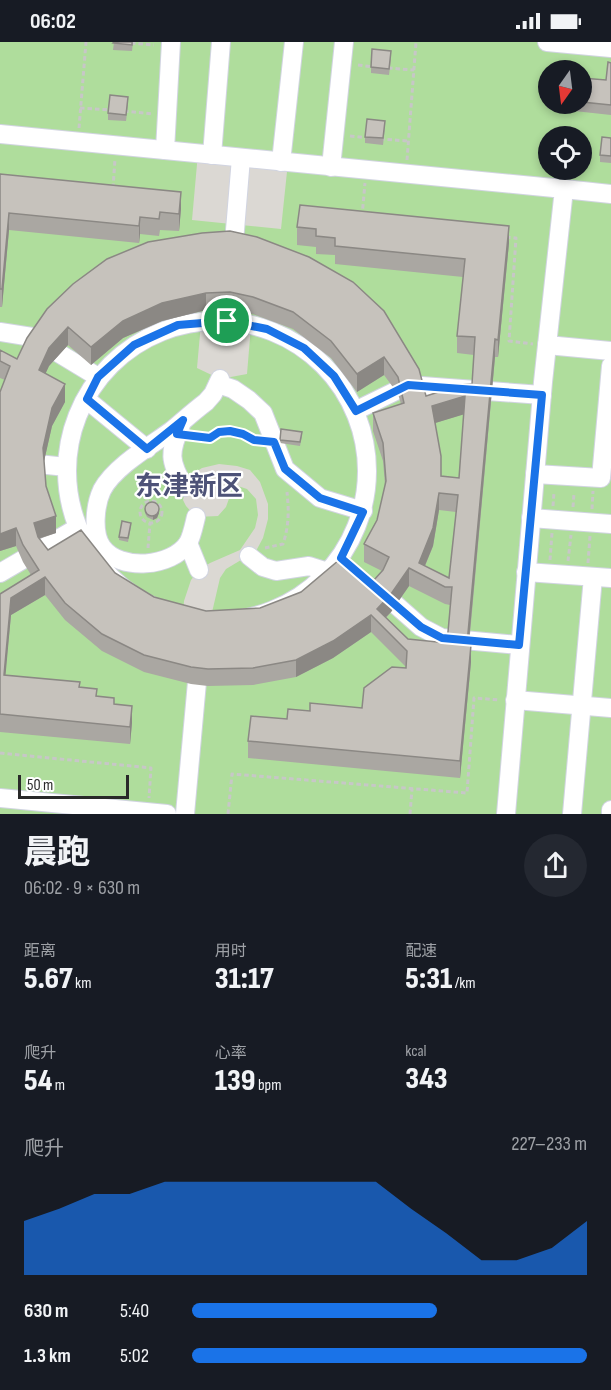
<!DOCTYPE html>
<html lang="zh">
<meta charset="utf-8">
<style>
body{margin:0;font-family:"Sofia Sans Condensed","Noto Sans SC",sans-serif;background:#242831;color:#f1f3f6;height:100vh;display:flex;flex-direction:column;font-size:22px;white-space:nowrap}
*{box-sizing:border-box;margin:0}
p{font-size:20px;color:#9ea1a6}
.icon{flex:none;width:33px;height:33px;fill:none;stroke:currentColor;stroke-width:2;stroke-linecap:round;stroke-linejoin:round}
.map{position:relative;height:772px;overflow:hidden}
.panel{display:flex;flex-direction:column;background:#171b24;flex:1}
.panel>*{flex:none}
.needle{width:39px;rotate:194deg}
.tools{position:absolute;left:538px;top:18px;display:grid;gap:12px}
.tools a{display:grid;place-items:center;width:54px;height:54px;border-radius:50%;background:#171b24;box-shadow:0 3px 9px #0003;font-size:30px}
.scale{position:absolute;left:18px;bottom:15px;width:111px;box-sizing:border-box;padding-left:6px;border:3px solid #292929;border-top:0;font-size:16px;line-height:21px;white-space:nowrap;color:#292929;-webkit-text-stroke:4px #fff;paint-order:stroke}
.pin{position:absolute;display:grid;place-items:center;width:51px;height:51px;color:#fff;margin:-26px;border:3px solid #fff;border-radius:50%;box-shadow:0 2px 6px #0007}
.round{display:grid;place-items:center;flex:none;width:63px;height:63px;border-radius:32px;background:#242831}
.summary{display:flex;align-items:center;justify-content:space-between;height:102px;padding:0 24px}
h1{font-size:33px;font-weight:800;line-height:45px}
.figures{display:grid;grid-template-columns:repeat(3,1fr);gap:9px;height:102px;padding:6px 24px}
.figures div{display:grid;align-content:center}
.figures b{font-size:30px;font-weight:800}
.figures small{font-size:16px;font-weight:400}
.figures p{font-size:16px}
.chart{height:168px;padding:12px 24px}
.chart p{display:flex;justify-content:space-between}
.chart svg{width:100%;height:108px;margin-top:6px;fill:#1a73e8;opacity:.7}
ul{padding:0 24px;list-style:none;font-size:20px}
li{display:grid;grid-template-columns:96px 72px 1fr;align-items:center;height:45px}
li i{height:15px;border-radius:8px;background:#1a73e8}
.status{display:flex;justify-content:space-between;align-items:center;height:42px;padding:0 30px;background:#171b24;direction:ltr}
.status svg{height:16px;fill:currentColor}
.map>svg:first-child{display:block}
</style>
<div class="status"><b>06:02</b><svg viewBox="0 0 49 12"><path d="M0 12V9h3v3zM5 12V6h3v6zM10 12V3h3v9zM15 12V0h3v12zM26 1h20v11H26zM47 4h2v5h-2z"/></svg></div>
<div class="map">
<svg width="611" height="772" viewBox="0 0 611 772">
<rect width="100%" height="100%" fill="#ebe5dc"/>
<!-- green -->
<path fill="#afdd9c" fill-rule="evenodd" d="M0,0h611v772h-611zM549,28h33v34h-33zM549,94h33v34h-33z"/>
<!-- plaza -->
<g fill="#dbd8d3">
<polygon points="198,111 288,120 281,187 192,178"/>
<polygon points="227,279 251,284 247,332 220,337 197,326 201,281"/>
<polygon points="219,422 237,424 250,428 260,440 268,462 268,477 263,496 256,509 226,527 220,536 210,579 183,574 184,559 191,538 199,528 210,521 240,508 255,486 258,473 256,457 247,447 238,444 231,444 231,451 226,465 218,474 196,475 186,464 183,458 188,435 202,426"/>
</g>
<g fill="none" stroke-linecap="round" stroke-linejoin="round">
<!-- minor casing -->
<g stroke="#d1d4e1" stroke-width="20">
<g id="minor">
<polyline points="547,0 611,6"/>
<polyline points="0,92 564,147 543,340 506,772"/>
<polyline points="165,108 171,0"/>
<polyline points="212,113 221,0"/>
<polyline points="281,120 294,0"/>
<polyline points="331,125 344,0"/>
<polyline points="564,147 611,152"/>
<polyline points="233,212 241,116"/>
<circle cx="217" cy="429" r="150"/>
<polyline points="0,290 32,295 98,335"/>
<polyline points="547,303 611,309"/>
<polyline points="218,342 233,347 249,358 263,371 285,427 320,456 363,469"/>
<polyline points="86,357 147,407"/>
<polyline points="355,369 408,343 542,353"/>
<path d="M181,383c-12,28 -12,35 3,62"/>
<polyline points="0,418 66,425"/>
<polyline points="535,432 601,436 611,324"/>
<path d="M196,475c-2,8 -4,19 -8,26 -16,24 -68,29 -86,4 -10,-14 -7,-42 0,-57 12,-23 48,-44 69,-59 12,-10 23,-20 35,-29l7,-8 7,-15"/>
<polyline points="531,476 611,482"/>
<polyline points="188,501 199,528"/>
<polyline points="249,514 263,525 276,529 309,524 328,530"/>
<polyline points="526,530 611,536"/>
<polyline points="0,531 77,486"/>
<polyline points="379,548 421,585 442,596 519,603"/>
<polyline points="515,658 611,666"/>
<polyline points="0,756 167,772"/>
<polyline points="185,772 199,618"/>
<polyline points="572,772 593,535"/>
<polyline points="611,772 611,768"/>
</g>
</g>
<!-- path -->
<g stroke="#c7c7c7" stroke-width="3" stroke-dasharray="4.5 3" stroke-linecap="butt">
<polyline points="131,1 154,3"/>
<polyline points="358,23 373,25"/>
<polyline points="388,26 414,28"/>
<polyline points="80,66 111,68"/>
<polyline points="124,69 153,72"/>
<polyline points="79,86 86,0"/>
<polyline points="350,94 368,96"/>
<polyline points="380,97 408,99"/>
<polyline points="407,118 416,0"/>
<polyline points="113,146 115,117"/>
<polyline points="362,174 365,141"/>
<polyline points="506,195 516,196 509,299 533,302"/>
<polyline points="193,394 210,396 219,390 230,389 243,392 258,399"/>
<circle cx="151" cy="470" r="11"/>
<polyline points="553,464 554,450"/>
<polyline points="573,465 574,451"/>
<polyline points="592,467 593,449"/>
<polyline points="148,506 150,481"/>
<path d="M265,506l18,-4c6,-18 6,-34 4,-52"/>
<polyline points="550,518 552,491"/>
<polyline points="568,519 571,493"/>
<polyline points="588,521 590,494"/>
<polyline points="0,711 151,726 149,756"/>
<polyline points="228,772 232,732 467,751 474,656 500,658"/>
<polyline points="410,772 412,747"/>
</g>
<!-- minor -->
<use href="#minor" stroke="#fff" stroke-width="18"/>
</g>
<!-- wall -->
<g fill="#aaa7a2" fill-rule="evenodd">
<polygon points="114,0 133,0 132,9 113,8"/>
<polygon points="391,16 389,33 371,31 371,25"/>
<polygon points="611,21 611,73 547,66 547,56 549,46 549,62 582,62 582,36 606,38"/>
<polygon points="128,62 126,79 108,78 108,71"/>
<polygon points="385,85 383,103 365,101 365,95"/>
<polygon points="611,96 611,121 600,120 600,113"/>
<polygon points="0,132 181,167 179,189 160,188 159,194 140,192 139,201 9,188 2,265 0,265"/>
<path d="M297,185l212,16 -11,114h-3l-26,288 2,17 -11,116 -212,-20v-17l39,-22 23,-8 52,-3 44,-40v-1l-35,-35 -38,26 -37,19 -43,8 -45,1 -17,-2 -47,-12 -42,-21 -37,-31 -20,-25 -34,20 -6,60 75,12 34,17 18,19 -2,21 -130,-12v-138l31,-19 -8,-13 -7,-16 -16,5v-159l5,-12 -5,-2v-28l17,9 10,-21 230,-101 169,159 46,-12 2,-29 -17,-2v-17l6,-59 -128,-13v-9l-19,-1v-7l-19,-2zM206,268h24l23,4 40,15 38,29 26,34 27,-17 14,19 3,10 -28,9v18l10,30 2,24 -8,35 -13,24v18l18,9 -8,9 -114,28 -54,3 -52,-14 -39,-24 -67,-23 -9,-11 17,-6 -10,-47 -2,-25 8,-35 13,-24 -20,-28 4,-8 19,-21 23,20 32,-27 39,-17zM464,372l-5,64 -18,-2 -6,-53zM439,468l17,2 -7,66 -24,-12 8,-20zM409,544l36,18 5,1 -3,38 -39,-4 -22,-21 5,-6z"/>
<polygon points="302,394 300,404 280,401 280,398"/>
<polygon points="145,468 159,471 157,476 153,478 147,475 145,471"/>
<polygon points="131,484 128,500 119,498 119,495"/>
</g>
<!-- shaded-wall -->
<g fill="#8b8884">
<polygon points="181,150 181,167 179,189 179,172"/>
<polygon points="9,171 9,188 2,265 2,247"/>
<polygon points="140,175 140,192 139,201 139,184"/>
<polygon points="509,184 509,201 498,315 498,298"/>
<polygon points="206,251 206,268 162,279 123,296 91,323 91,305 123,279 162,261"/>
<polygon points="68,285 68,303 49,324 39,346 39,328 49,306"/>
<polygon points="495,297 495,315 467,620 467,602"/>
<polygon points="384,315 384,333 357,350 357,332"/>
<polygon points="65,342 65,360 52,384 43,424 43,406 52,366"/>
<polygon points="465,354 465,372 432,382 432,364"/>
<polygon points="439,451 439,468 433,504 421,533 419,521"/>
<polygon points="159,468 159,471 157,476 153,478 153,474"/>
<polygon points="56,474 56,491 34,498 34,481"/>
<polygon points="16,486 16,504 0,509 0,492"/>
<polygon points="409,526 409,544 391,570 380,581 377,567"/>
<polygon points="45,535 45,553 11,573 4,650 4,633 11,556"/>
<polygon points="371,573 371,590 333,616 296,635 296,618"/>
<polygon points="471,603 471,620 460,736 460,719"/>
<polygon points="132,664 132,681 130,702 130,685"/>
</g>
<!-- building -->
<g fill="#c6c2bc" stroke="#8b8884" stroke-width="1.5" fill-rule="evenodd">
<polygon points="114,0 132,0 132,3 113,1"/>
<polygon points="372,7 391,9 389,27 371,25"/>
<polygon points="608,20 611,21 611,63 582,60 582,36 606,38"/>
<polygon points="110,53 128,55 126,73 108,71"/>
<polygon points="367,77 385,79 383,96 365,95"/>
<polygon points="602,95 611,96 611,114 600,113"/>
<polygon points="0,132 181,150 179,172 160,170 159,177 140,175 139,184 9,171 2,247 0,247"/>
<path d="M300,163l209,21 -11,114 -3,-1 -28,305 4,1 -11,116 -212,-20 3,-25 36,3 1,-10 22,2v-8l52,5 2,-20 28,-21 14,1 1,-17 -36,-36 -38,26 -37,19 -43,8 -45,1 -17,-2 -47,-12 -42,-21 -37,-31 -20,-26 -34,21 -7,77 76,7 -1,5 18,2 -1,7 18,2v6l18,2 -2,21 -130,-13v-120l39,-24 -16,-25 -7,-17 -16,6v-142l10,-26 -10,-5v-11l17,9 10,-21 20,-29 26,-25 34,-25 41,-17 54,-9 28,-2 27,6 52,20 44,25 31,29 35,58 7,27 38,-12h8l3,-47 -18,-1 8,-77 -130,-13v-8l-19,-2v-7l-19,-2zM230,250l23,5 40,15 38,29 26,33 27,-17 14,20 6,26 -31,10 10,30 3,38 -9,39 -13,24 25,13 -6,13 -9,10 -29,-25 -44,37 -41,16 -54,3 -52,-14 -39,-24 -34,-43 -33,20 -10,-13 -4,-14 22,-7 -10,-30 -3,-38 9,-40 13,-24 -26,-14 10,-22 19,-21 23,20 32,-26 39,-18 44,-10zM465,354l-6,82 -18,-2v-20l-9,-50zM439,451l19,2 -9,83 -30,-15 14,-35zM409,526l36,19h7l-5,56 -39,-4 -31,-30 14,-15z"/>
<polygon points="281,387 302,390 300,400 280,398"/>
<circle cx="152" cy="467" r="7"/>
<polygon points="122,479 131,481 128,496 119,495"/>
</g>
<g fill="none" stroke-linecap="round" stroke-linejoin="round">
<!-- route casing -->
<g stroke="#fff" stroke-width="12">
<polygon id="route" points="227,279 267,287 304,306 334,334 356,369 408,343 542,353 519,603 442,596 421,585 341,516 363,470 320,456 285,427 274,400 254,398 243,392 230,389 219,390 210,396 177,392 183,378 147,407 87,357 98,335 134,303 178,283"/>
</g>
<!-- route -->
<use href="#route" stroke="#1a73e8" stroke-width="8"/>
</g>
<g text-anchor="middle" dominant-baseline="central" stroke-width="4.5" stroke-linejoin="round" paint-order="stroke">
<!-- district labels -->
<g font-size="27" font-weight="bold" fill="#4d5277" stroke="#fff">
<text x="189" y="445">东津新区</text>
</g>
</g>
</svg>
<div class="tools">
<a><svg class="needle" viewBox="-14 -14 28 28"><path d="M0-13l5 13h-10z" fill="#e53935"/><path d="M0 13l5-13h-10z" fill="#9ea1a6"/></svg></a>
<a><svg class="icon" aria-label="locate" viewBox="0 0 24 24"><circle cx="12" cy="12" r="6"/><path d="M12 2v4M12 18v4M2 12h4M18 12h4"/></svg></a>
</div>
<div class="scale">50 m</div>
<div class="pin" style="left:227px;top:279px;background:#1e9e55"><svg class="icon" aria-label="arrive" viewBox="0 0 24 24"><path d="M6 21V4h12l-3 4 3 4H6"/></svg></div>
</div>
<section class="panel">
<div class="summary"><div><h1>晨跑</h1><p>06:02 · 9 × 630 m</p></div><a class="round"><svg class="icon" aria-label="share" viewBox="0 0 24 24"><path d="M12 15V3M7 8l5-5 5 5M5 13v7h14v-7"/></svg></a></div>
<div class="figures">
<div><p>距离</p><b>5.67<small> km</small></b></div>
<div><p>用时</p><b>31:17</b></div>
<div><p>配速</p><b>5:31<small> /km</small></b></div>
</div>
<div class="figures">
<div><p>爬升</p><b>54<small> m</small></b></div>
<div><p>心率</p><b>139<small> bpm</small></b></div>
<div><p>kcal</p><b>343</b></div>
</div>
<div class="chart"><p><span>爬升</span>227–233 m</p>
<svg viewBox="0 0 160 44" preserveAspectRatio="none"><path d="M0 44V22L10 17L20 11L30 11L40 6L50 6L60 6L70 6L80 6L90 6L100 6L110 17L120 27L130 38L140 38L150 33L160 22V44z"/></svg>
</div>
<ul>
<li><b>630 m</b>5:40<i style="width:62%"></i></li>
<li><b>1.3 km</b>5:02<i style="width:100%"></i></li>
</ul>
</section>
